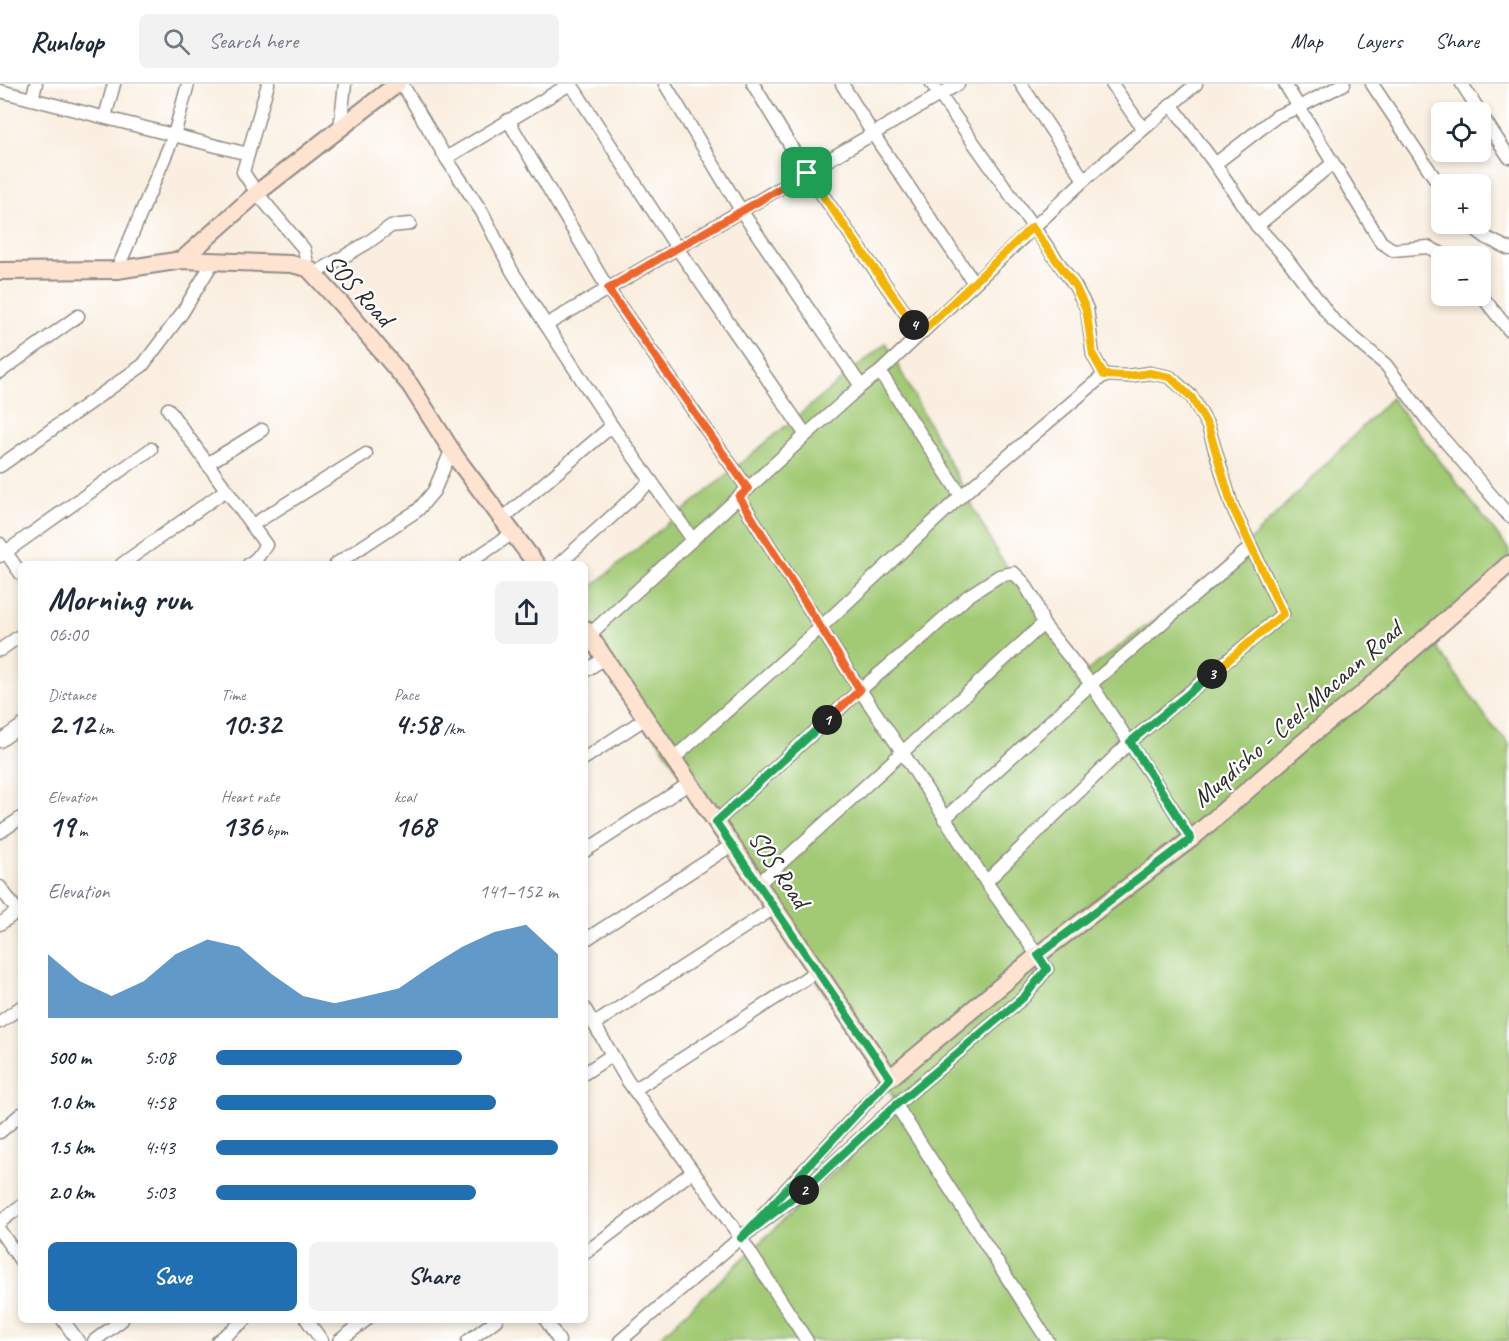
<!DOCTYPE html>
<meta charset="utf-8">
<style>
body{margin:0;font-family:Caveat,sans-serif;background:#f2f2f3;color:#1f2937;height:100vh;display:flex;flex-direction:column;font-size:22px;white-space:nowrap}
*{box-sizing:border-box;margin:0}
p{font-size:20px;color:#747a83}
.icon{flex:none;width:33px;height:33px;fill:none;stroke:currentColor;stroke-width:2;stroke-linecap:round;stroke-linejoin:round}
.map{position:relative;flex:1;overflow:hidden}
.details{position:absolute;left:18px;top:477px;width:570px;height:762px;display:flex;flex-direction:column;background:#fff;border-radius:9px;box-shadow:0 3px 9px #0003}
.details>*{flex:none}
.tools{position:absolute;left:1431px;top:18px;display:grid;gap:12px}
.tools a{display:grid;place-items:center;width:60px;height:60px;border-radius:9px;background:#fff;box-shadow:0 3px 9px #0003;font-size:30px}
.pin{position:absolute;display:grid;place-items:center;width:51px;height:51px;color:#fff;margin:-26px;border-radius:12px;box-shadow:0 3px 9px #0006}
.km{position:absolute;width:30px;height:30px;margin:-15px;border-radius:50%;background:#222;color:#fff;font-size:16px;line-height:30px;text-align:center}
.round{display:grid;place-items:center;flex:none;width:63px;height:63px;border-radius:9px;background:#f2f2f3}
.overview{display:flex;align-items:center;justify-content:space-between;height:102px;padding:0 30px}
h1{font-size:33px;font-weight:600;line-height:45px}
.stats{display:grid;grid-template-columns:repeat(3,1fr);gap:9px;height:102px;padding:6px 30px}
.stats div{display:grid;align-content:center}
.stats b{font-size:30px;font-weight:600}
.stats small{font-size:16px;font-weight:400}
.stats p{font-size:16px}
.chart{height:168px;padding:12px 30px}
.chart p{display:flex;justify-content:space-between}
.chart svg{width:100%;height:108px;margin-top:6px;fill:#1f6fb2;opacity:.7}
.primary-button{display:flex;gap:12px;margin-top:auto;padding:12px 30px}
.primary-button a{flex:1;height:69px;border-radius:9px;background:#1f6fb2;color:#fff;font-size:24px;font-weight:600;line-height:69px;text-align:center}
.primary-button a+a{background:#f2f2f3;color:#1f2937}
ul{padding:0 30px;list-style:none;font-size:20px}
li{display:grid;grid-template-columns:96px 72px 1fr;align-items:center;height:45px}
li i{height:15px;border-radius:8px;background:#1f6fb2}
header{display:flex;align-items:center;gap:36px;box-sizing:border-box;height:84px;padding:0 30px;background:#fff;border-bottom:2px solid #e0e1e3}
header strong{font-size:28px}
nav{display:flex;gap:33px;margin-inline-start:auto;font-size:21px}
.search{width:420px;height:54px;background:#f2f2f3;display:flex;align-items:center;gap:15px;box-sizing:border-box;padding:0 21px;border-radius:9px;color:#747a83;font-size:22px}
.map>svg:first-child{display:block}
</style>
<header>
<strong>Runloop</strong>
<div class="search"><svg class="icon" aria-label="search" viewBox="0 0 24 24"><circle cx="10" cy="10" r="6"/><path d="M15 15l6 6"/></svg>Search here</div>
<nav><a>Map</a><a>Layers</a><a>Share</a></nav>
</header>
<div class="map">
<svg width="1509" height="1257" viewBox="0 0 1509 1257">
<rect width="100%" height="100%" fill="#fff"/>
<filter id="ink" filterUnits="userSpaceOnUse"><feTurbulence type="fractalNoise" baseFrequency=".0167" numOctaves="2"/><feDisplacementMap in="SourceGraphic" scale="12" xChannelSelector="R" yChannelSelector="G"/><feConvolveMatrix kernelMatrix="1 2 1 2 8 2 1 2 1" color-interpolation-filters="sRGB"/></filter>
<filter id="wash" filterUnits="userSpaceOnUse"><feTurbulence type="fractalNoise" baseFrequency=".008" numOctaves="4" result="noise"/><feDisplacementMap in="SourceGraphic" scale="24" xChannelSelector="R" yChannelSelector="G"/><feGaussianBlur stdDeviation="1.35" result="paint"/><feColorMatrix in="noise" values="0 0 0 0 0 0 0 0 0 0 0 0 0 0 0 0 0 1.4 0 .05"/><feComposite in="paint" operator="in"/></filter>
<g filter="url(#wash)">
<rect width="100%" height="100%" fill="#f9eedf"/>
<!-- green -->
<polygon fill="#a2ca75" stroke="#667a50" stroke-width="1.5" points="886,259 999,472 1087,587 1222,485 1391,314 1509,466 1509,477 1433,558 1493,643 1509,659 1509,1257 656,1257 901,1025 585,545 585,508"/>
</g>
<g filter="url(#ink)">
<g fill="none" stroke-linecap="round" stroke-linejoin="round">
<!-- street casing -->
<g stroke="#928c85" stroke-width="15">
<g id="street">
<polyline points="268,0 243,88 257,109 304,165 308,184"/>
<polyline points="402,0 446,74 570,0"/>
<polyline points="571,0 677,164 806,351"/>
<polyline points="665,0 742,128 861,302"/>
<polyline points="753,0 807,89 920,250"/>
<polyline points="842,0 873,50 974,199"/>
<polyline points="1021,0 1084,96"/>
<polyline points="1112,0 1143,45"/>
<polyline points="1285,0 1381,158 1393,166 1428,163 1446,172"/>
<polyline points="1372,0 1442,105"/>
<polyline points="1462,0 1480,28"/>
<polyline points="0,7 248,70"/>
<polyline points="32,15 36,0"/>
<polyline points="1171,20 1215,80 1257,142 1287,175 1333,236 1386,281 1428,337 1509,432"/>
<polyline points="1480,29 1509,73"/>
<polyline points="105,33 114,0"/>
<polyline points="508,36 608,205 748,405"/>
<polyline points="340,44 345,0"/>
<polyline points="446,74 482,128 512,187 546,241 612,342 693,456"/>
<polyline points="1215,80 1277,32 1299,23 1344,0"/>
<polyline points="1468,140 1487,154 1509,165"/>
<polyline points="1257,142 1333,79"/>
<polyline points="117,186 174,51 188,0"/>
<polyline points="314,190 367,159 391,142 410,140"/>
<polyline points="1480,210 1509,246"/>
<polyline points="546,241 958,0"/>
<polyline points="0,288 78,232"/>
<polyline points="880,288 961,412"/>
<polyline points="168,325 266,461 257,474 249,480"/>
<polyline points="207,380 262,346"/>
<polyline points="0,382 143,281 182,229 213,178"/>
<polyline points="739,413 860,606 903,669 986,798 1047,885 1024,913 896,1021"/>
<polyline points="502,435 612,342"/>
<polyline points="252,441 366,370"/>
<polyline points="0,460 21,490"/>
<polyline points="0,472 151,365"/>
<polyline points="122,480 226,406"/>
<polyline points="336,480 418,426 434,407 451,367"/>
<polyline points="467,480 513,449"/>
<polyline points="559,480 651,397"/>
<polyline points="589,551 806,351 861,302 880,288 1084,96 1196,0"/>
<polyline points="0,566 21,551"/>
<polyline points="585,587 605,574"/>
<polyline points="0,657 21,642"/>
<polyline points="585,674 646,634"/>
<polyline points="673,675 821,543 961,412 1104,291 1093,271 1087,225 1075,202 932,0"/>
<polyline points="944,735 1091,600 1251,463"/>
<polyline points="716,738 860,606 924,552 968,512 999,492 1014,489 1024,499 1035,517 1043,540 1091,600 1175,728 1191,755"/>
<polyline points="0,748 21,734"/>
<polyline points="585,767 690,699"/>
<polyline points="986,798 1130,658 1283,530 1232,422 1208,342 1192,313 1170,293 1150,289 1127,292 1104,291"/>
<polyline points="758,800 1043,540"/>
<polyline points="0,803 21,832"/>
<polyline points="0,840 21,825"/>
<polyline points="585,856 732,761"/>
<polyline points="585,925 627,996 741,1154 807,1257"/>
<polyline points="0,938 21,923"/>
<polyline points="594,940 774,824"/>
<polyline points="585,989 612,971"/>
<polyline points="634,1006 817,887"/>
<polyline points="0,1048 21,1030"/>
<polyline points="764,1129 890,994"/>
<polyline points="0,1138 21,1122"/>
<polyline points="0,1147 21,1177"/>
<polyline points="741,1154 800,1110 896,1021 1048,1257"/>
<polyline points="585,1169 692,1088"/>
<polyline points="63,1236 78,1257"/>
<polyline points="307,1236 322,1257"/>
<polyline points="546,1236 559,1257"/>
<polyline points="94,1257 122,1236"/>
<polyline points="218,1257 245,1236"/>
<polyline points="339,1257 366,1236"/>
<polyline points="468,1257 496,1236"/>
<polyline points="620,1257 746,1149"/>
</g>
</g>
<!-- secondary casing -->
<g stroke="#928c85" stroke-width="20">
<g id="secondary">
<polyline points="182,176 257,109 397,0"/>
<polyline points="0,187 117,186 182,176 291,180 308,184 343,222 410,301 457,375 536,480"/>
<polyline points="585,545 890,994 1038,871 1191,755 1315,648 1360,612 1509,480"/>
</g>
</g>
<!-- street -->
<use href="#street" stroke="#fff" stroke-width="12"/>
<!-- secondary -->
<use href="#secondary" stroke="#fee3d1" stroke-width="16"/>
</g>
</g>
<g fill="none" stroke-linecap="round" stroke-linejoin="round" filter="url(#ink)">
<!-- split-1 casing -->
<g stroke="#fff" stroke-width="12">
<path id="split-1" d="M807,89c-66,39 -133,76 -199,116l140,200 -9,8 121,193 -33,30"/>
</g>
<!-- split-2 casing -->
<g stroke="#fff" stroke-width="12">
<polyline id="split-2" points="804,1106 741,1154 890,994 716,738 827,636"/>
</g>
<!-- split-3 casing -->
<g stroke="#fff" stroke-width="12">
<polyline id="split-3" points="804,1106 896,1021 1024,913 1047,885 1038,871 1191,755 1175,728 1130,658 1212,590"/>
</g>
<!-- split-4 casing -->
<g stroke="#fff" stroke-width="12">
<polyline id="split-4" points="914,241 920,250 1032,143 1075,202 1086,225 1093,271 1104,291 1128,292 1150,289 1170,293 1192,314 1208,342 1232,422 1283,530 1212,590"/>
</g>
<!-- split-5 casing -->
<g stroke="#fff" stroke-width="12">
<polyline id="split-5" points="807,89 914,241"/>
</g>
<!-- split-1 -->
<use href="#split-1" stroke="#f0652b" stroke-width="8"/>
<!-- split-2 -->
<use href="#split-2" stroke="#22a559" stroke-width="8"/>
<!-- split-3 -->
<use href="#split-3" stroke="#22a559" stroke-width="8"/>
<!-- split-4 -->
<use href="#split-4" stroke="#f5b400" stroke-width="8"/>
<!-- split-5 -->
<use href="#split-5" stroke="#f5b400" stroke-width="8"/>
</g>
<g text-anchor="middle" dominant-baseline="central" stroke-width="4.5" stroke-linejoin="round" paint-order="stroke">
<!-- street labels -->
<g font-size="26" fill="#2b2b2b" stroke="#fff">
<text transform="translate(359 206) rotate(47)">SOS Road</text>
<text transform="translate(1297 630) rotate(-41)">Muqdisho - Ceel-Macaan Road</text>
<text transform="translate(779 785) rotate(56)">SOS Road</text>
</g>
</g>
</svg>
<div class="tools">
<a><svg class="icon" aria-label="locate" viewBox="0 0 24 24"><circle cx="12" cy="12" r="6"/><path d="M12 2v4M12 18v4M2 12h4M18 12h4"/></svg></a>
<a>+</a>
<a>−</a>
</div>
<div class="pin" style="left:807px;top:89px;background:#1e9e55"><svg class="icon" aria-label="arrive" viewBox="0 0 24 24"><path d="M6 21V4h12l-3 4 3 4H6"/></svg></div>
<b class="km" style="left:827px;top:636px">1</b>
<b class="km" style="left:804px;top:1106px">2</b>
<b class="km" style="left:1212px;top:590px">3</b>
<b class="km" style="left:914px;top:241px">4</b>
<section class="details">
<div class="overview"><div><h1>Morning run</h1><p>06:00</p></div><a class="round"><svg class="icon" aria-label="share" viewBox="0 0 24 24"><path d="M12 15V3M7 8l5-5 5 5M5 13v7h14v-7"/></svg></a></div>
<div class="stats">
<div><p>Distance</p><b>2.12<small> km</small></b></div>
<div><p>Time</p><b>10:32</b></div>
<div><p>Pace</p><b>4:58<small> /km</small></b></div>
</div>
<div class="stats">
<div><p>Elevation</p><b>19<small> m</small></b></div>
<div><p>Heart rate</p><b>136<small> bpm</small></b></div>
<div><p>kcal</p><b>168</b></div>
</div>
<div class="chart"><p><span>Elevation</span>141–152 m</p>
<svg viewBox="0 0 160 44" preserveAspectRatio="none"><path d="M0 44V18L10 29L20 35L30 29L40 18L50 12L60 15L70 26L80 35L90 38L100 35L110 32L120 23L130 15L140 9L150 6L160 18V44z"/></svg>
</div>
<ul>
<li><b>500 m</b>5:08<i style="width:72%"></i></li>
<li><b>1.0 km</b>4:58<i style="width:82%"></i></li>
<li><b>1.5 km</b>4:43<i style="width:100%"></i></li>
<li><b>2.0 km</b>5:03<i style="width:76%"></i></li>
</ul>
<div class="primary-button"><a>Save</a><a>Share</a></div>
</section>
</div>
